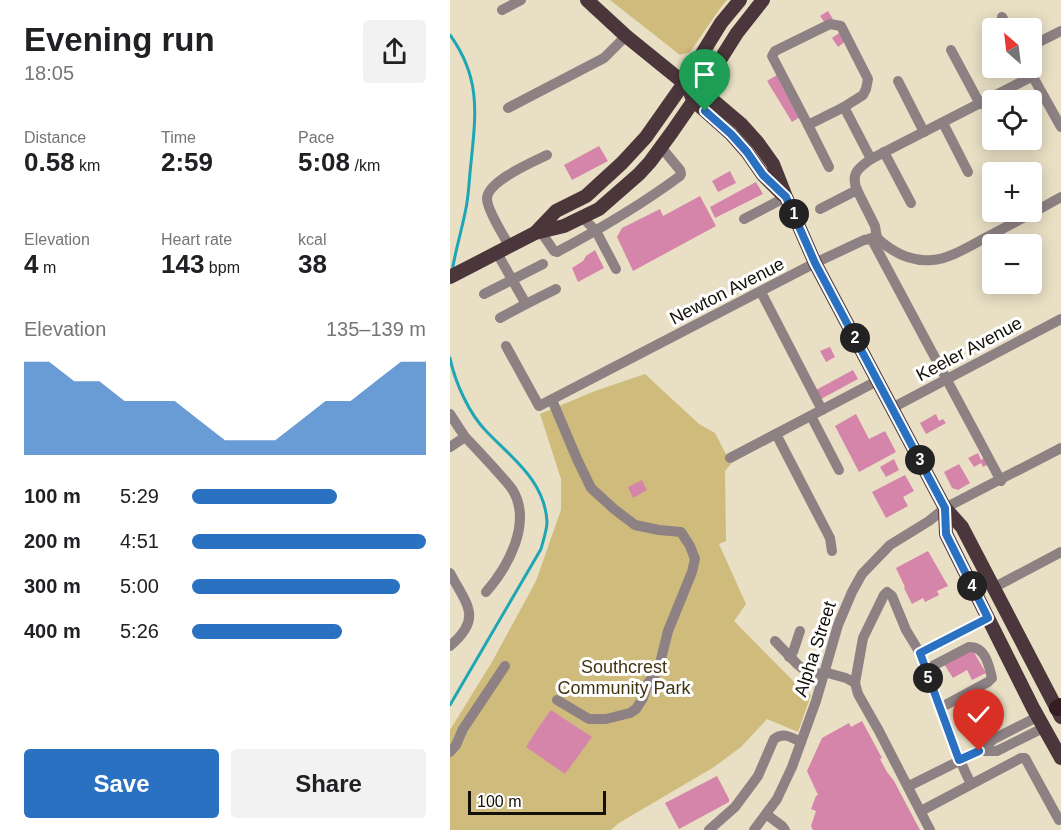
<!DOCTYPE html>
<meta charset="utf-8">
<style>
body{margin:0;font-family:Arial,sans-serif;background:#f2f2f2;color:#202124;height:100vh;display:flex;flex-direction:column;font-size:22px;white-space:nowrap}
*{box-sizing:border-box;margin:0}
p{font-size:20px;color:#757577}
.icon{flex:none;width:33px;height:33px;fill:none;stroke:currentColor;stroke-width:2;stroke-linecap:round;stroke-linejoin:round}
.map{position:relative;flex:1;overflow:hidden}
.side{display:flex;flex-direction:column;background:#fff;width:450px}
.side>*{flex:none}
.needle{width:39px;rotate:332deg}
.fabs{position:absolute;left:532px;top:18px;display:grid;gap:12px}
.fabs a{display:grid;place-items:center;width:60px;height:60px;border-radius:6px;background:#fff;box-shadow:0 3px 15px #0003;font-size:30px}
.scale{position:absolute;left:18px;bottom:15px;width:138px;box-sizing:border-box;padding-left:6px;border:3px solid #131007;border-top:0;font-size:16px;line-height:21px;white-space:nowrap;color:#131007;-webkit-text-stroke:4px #fff;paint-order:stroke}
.pin{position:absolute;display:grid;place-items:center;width:51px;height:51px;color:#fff;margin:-62px -26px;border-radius:50% 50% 50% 0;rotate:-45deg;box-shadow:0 0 6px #0007}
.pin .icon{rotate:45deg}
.km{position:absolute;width:30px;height:30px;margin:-15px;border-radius:50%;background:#222;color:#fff;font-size:16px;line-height:30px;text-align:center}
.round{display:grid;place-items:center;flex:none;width:63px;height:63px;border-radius:6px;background:#f2f2f2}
.head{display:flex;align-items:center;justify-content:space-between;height:102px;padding:0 24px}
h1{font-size:33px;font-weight:800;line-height:45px}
.stats{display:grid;grid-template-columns:repeat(3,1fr);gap:9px;height:102px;padding:6px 24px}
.stats div{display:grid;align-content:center}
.stats b{font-size:26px;font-weight:800}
.stats small{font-size:16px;font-weight:400}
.stats p{font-size:16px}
.chart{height:168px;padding:12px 24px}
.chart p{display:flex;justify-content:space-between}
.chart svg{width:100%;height:108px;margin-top:6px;fill:#2a71c2;opacity:.7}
.primary-button{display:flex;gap:12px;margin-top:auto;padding:12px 24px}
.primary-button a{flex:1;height:69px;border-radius:6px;background:#2a71c2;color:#fff;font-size:24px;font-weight:800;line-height:69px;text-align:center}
.primary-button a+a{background:#f2f2f2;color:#202124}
ul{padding:0 24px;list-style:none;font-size:20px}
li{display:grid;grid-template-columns:96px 72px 1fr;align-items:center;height:45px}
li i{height:15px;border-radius:8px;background:#2a71c2}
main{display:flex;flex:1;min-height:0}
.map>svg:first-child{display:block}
</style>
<main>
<section class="side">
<div class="head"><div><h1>Evening run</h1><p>18:05</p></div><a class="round"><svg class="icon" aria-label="share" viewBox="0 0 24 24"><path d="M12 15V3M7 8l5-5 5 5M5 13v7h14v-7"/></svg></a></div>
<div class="stats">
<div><p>Distance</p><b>0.58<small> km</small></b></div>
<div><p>Time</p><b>2:59</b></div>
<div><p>Pace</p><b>5:08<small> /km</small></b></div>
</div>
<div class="stats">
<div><p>Elevation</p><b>4<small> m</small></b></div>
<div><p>Heart rate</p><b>143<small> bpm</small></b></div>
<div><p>kcal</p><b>38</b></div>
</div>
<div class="chart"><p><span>Elevation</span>135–139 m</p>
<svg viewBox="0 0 160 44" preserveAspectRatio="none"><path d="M0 44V6L10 6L20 14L30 14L40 22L50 22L60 22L70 30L80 38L90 38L100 38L110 30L120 22L130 22L140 14L150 6L160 6V44z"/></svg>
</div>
<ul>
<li><b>100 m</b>5:29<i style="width:62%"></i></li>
<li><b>200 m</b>4:51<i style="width:100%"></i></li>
<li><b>300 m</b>5:00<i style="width:89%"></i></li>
<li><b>400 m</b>5:26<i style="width:64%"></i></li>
</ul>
<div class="primary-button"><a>Save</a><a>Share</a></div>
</section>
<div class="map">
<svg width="611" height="830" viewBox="0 0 611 830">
<rect width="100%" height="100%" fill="#e8dfc4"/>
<!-- green -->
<g fill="#cfbc7d">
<polygon points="160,0 277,0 271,7 240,52 230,55"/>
<polygon points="195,374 249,424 265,433 281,464 275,471 276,541 269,544 296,604 284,621 355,693 361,695 348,732 317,719 291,747 264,767 169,823 161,830 0,830 0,730 42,662 86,581 111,510 111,479 90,414 145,391"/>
</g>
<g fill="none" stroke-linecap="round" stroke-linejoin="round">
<!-- stream -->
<g stroke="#1fa6b5" stroke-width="3">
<path d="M0,35c31,43 26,78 21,128 -2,16 -2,34 -6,50 -4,20 -10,39 -13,59"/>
<path d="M0,358c5,24 19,56 37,74 25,26 58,49 60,90 0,8 -4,19 -6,27l-91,156"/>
</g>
</g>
<!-- building -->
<g fill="#d685aa">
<polygon points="378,11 383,19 375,23 370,16"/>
<polygon points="392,31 397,40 388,47 382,38"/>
<polygon points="327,75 350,117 342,122 317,81"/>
<polygon points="149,146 158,161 122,180 114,165"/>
<polygon points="280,171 286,183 268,192 262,181"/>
<polygon points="306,182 313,194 265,218 260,207"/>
<polygon points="250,196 266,226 183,271 167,237 172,228 210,209 213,216"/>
<polygon points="145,250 154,268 128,282 122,268 133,261 136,256"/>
<polygon points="380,347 385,357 376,362 370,351"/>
<polygon points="403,370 408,379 371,399 366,390"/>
<polygon points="406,414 419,439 435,431 446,452 409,472 385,426"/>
<polygon points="486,414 489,421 493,419 496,423 476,434 470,423"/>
<polygon points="528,453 531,460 535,457 539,464 533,467 531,463 524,467 518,458"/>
<polygon points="444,459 449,470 436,477 430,467"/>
<polygon points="509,464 520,483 508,490 502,488 494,472"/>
<polygon points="455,475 464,491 453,497 458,506 436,518 422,492"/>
<polygon points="192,480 197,490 183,498 178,487"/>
<polygon points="478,551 498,586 487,591 489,595 475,602 473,598 462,604 454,588 455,587 446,568"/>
<polygon points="522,649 536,673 522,680 517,670 503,678 494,664"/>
<polygon points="101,710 142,737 115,774 76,747 88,728"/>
<polygon points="412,721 432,758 430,759 437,772 444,781 470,830 363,830 361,826 366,811 361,809 366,796 368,795 357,771 372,738 399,723 401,727"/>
<polygon points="267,776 279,799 279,802 229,829 215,803"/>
</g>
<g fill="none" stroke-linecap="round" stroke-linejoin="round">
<!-- minor -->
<g stroke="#8e8183" stroke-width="10">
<polyline points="52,10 71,0"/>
<polyline points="552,17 558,28"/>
<polyline points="589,42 611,31"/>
<polyline points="501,50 530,104"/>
<polyline points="578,68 611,127"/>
<polyline points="448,81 474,132"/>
<polyline points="58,108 154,58 176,36"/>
<polyline points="493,123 518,172"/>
<polyline points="358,125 322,56 325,51 380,24 391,26 418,79 416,89 413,95 394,107"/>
<polyline points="570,140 571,143"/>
<polyline points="434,152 461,203"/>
<polyline points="421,159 583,76"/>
<path d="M379,167l-21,-42 36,-18 27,52c-12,9 -21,14 -14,31"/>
<polyline points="370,209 407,190 425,226 427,238"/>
<polyline points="132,217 146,231 166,269"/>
<polyline points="294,219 336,197"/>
<path d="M91,232l13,19 3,1c43,-23 84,-47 123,-76l1,-2 -1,-4 -19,-23"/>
<polyline points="421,238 551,481"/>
<path d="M60,247c-6,-10 -23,-38 -23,-48 0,-18 46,-37 60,-44"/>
<polyline points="47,253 76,304 50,318"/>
<polyline points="311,292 372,410"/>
<polyline points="34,294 93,264"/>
<polyline points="76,304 106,289"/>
<path d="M56,346l33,60 276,-143 49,-23 13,-2c15,14 34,24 55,22 18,-1 39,-15 55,-23 25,-13 49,-26 74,-40"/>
<polyline points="102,400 127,459 141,488 164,509 185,525 209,530 231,532 240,546 245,559 242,572 218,631 208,671 198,683 193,698 186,709 180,713 156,719 139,719 107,700"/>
<polyline points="442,408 611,319"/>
<polyline points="0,414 15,437 0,447"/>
<polyline points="361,416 389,470"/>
<polyline points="326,434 380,538 382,551"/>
<path d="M15,437c10,10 19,20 29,31 6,7 13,14 18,21 21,33 -4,78 -26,103"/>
<polyline points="280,458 427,381"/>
<path d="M0,573c17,32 33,45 0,73"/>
<polyline points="543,588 611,552"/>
<polyline points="325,641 347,664 353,669 374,675"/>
<path d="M470,653c4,14 10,26 15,39 11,32 21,62 36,92"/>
<polyline points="339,657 343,652 350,631"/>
<path d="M475,670l44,-23c16,-1 20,18 23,31l-4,4 -48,26"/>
<polyline points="374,672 396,678 405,683 408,694 429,731 480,830"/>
<polyline points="405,683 413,638 434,595 437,592 442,596 456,630 470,653 538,618"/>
<polyline points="529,751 547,751 593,728"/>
<polyline points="0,752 6,745 13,729 55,666"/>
<polyline points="459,786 529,751 544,739 587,717"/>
<polyline points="471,811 571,758 575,758 609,820"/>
<polyline points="316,814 332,826 335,830"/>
<path d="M259,830l26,-23 23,-31 16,-37c10,-7 16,-2 27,3"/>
<polyline points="304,830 327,799 342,767 366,701 388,625 402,592 412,574 440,545 479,521 495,508 611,448"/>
</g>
<!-- major -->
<g stroke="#4b363b" stroke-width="14">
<polyline points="137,0 176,36 234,83 251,90 291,124 308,143 323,164 336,197 365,263 495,508 512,527 611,717"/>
<polyline points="241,95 244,101 281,134 297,152 313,175 333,195"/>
<polyline points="85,233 106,211 136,196 172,163 196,137 234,83 271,23 290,0"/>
<polyline points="0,277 85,233 114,226 149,209 189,174 200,162 222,132 251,90 287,33 313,0"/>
<polyline points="495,508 496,534 583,708 611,758"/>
</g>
<!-- highway -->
<polyline stroke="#341c22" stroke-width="16" points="607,708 611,706"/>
</g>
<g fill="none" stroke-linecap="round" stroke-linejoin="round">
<!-- route casing -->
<g stroke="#fff" stroke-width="12">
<polyline id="route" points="255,111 281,134 297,152 313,175 336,197 365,263 495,508 496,534 538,618 470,653 509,760 529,751"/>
</g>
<!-- route -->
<use href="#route" stroke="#2a71c2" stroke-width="8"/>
</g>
<g text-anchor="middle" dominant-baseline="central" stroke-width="6" stroke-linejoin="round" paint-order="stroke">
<!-- street labels -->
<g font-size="18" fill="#131007" stroke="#fff">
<text transform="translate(277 291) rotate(-27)">Newton Avenue</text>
<text transform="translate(519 349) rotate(-28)">Keeler Avenue</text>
<text transform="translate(365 649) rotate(-72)">Alpha Street</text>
</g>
<!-- park labels -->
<g font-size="18" fill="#413611" stroke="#fff">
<text x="174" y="667">Southcrest<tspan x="174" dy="21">Community Park</tspan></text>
</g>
</g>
</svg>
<div class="fabs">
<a><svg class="needle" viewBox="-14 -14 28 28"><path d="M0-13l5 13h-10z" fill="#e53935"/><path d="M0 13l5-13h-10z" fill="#757577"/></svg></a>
<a><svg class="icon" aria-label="locate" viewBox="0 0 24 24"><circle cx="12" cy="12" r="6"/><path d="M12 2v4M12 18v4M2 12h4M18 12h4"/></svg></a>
<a>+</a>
<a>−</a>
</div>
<div class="scale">100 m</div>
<div class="pin" style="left:255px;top:111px;background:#1e9e55"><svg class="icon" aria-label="arrive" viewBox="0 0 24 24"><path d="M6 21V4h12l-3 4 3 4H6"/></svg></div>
<div class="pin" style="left:529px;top:751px;background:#d93025"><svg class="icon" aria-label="check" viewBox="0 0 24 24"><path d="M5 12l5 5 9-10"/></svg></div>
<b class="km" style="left:344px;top:214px">1</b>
<b class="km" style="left:405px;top:338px">2</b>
<b class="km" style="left:470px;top:460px">3</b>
<b class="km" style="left:522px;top:586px">4</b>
<b class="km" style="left:478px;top:678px">5</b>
</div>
</main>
